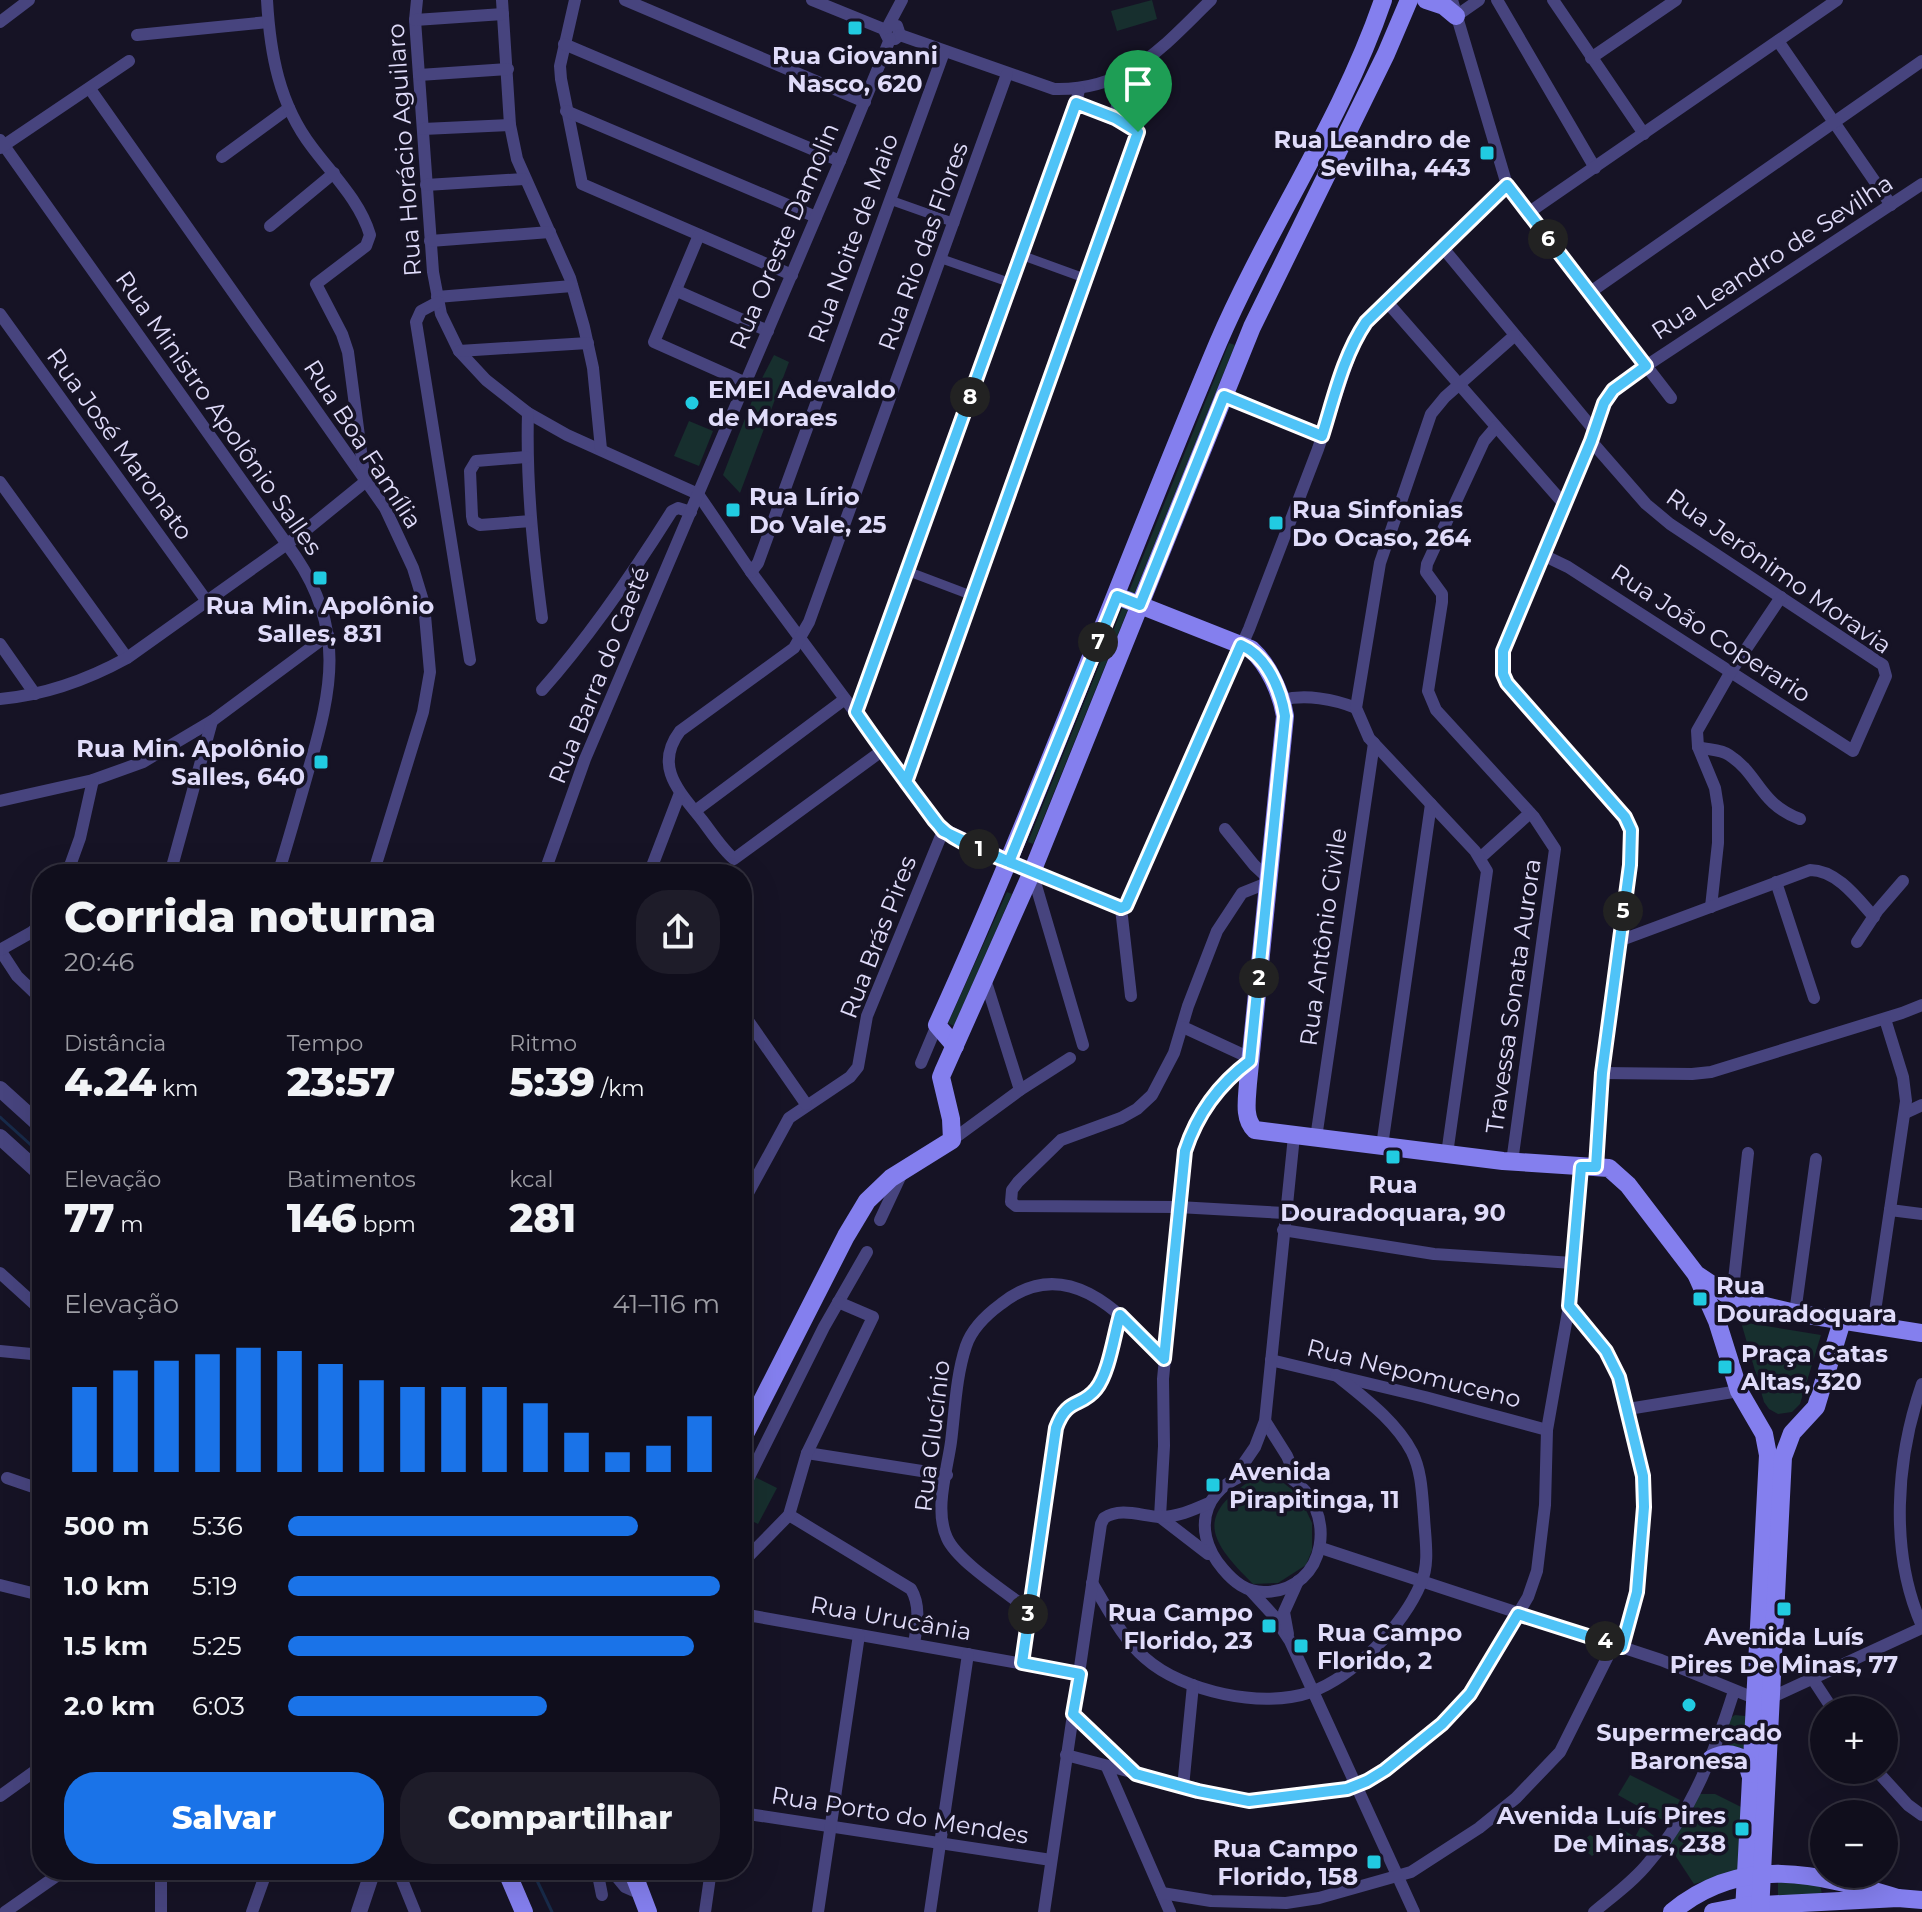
<!DOCTYPE html>
<html lang="pt">
<meta charset="utf-8">
<style>
body{margin:0;font-family:Montserrat,sans-serif;background:#1e1c29;color:#f1f3f6;height:100vh;display:flex;flex-direction:column;font-size:30px;white-space:nowrap}
*{box-sizing:border-box;margin:0}
p{font-size:26px;color:#9c9ca3}
.icon{flex:none;width:44px;height:44px;fill:none;stroke:currentColor;stroke-width:2;stroke-linecap:round;stroke-linejoin:round}
.map{position:relative;flex:1;overflow:hidden}
.sheet{position:absolute;left:32px;top:864px;width:720px;height:1016px;display:flex;flex-direction:column;background:#100e1c;border-radius:32px;box-shadow:0 8px 32px #0002,0 0 0 2px #302e3b}
.sheet>*{flex:none}
.fabs{position:absolute;left:1810px;top:1696px;display:grid;gap:16px}
.fabs a{display:grid;place-items:center;width:88px;height:88px;border-radius:50%;background:#100e1c;box-shadow:0 8px 32px #0002,0 0 0 2px #302e3b;font-size:40px}
.pin{position:absolute;display:grid;place-items:center;width:68px;height:68px;color:#fff;margin:-82px -34px;border-radius:50% 50% 50% 0;rotate:-45deg;box-shadow:0 0 8px #0007}
.pin .icon{rotate:45deg}
.km{position:absolute;width:40px;height:40px;margin:-20px;border-radius:50%;background:#222;color:#fff;font-size:22px;line-height:40px;text-align:center}
.round{display:grid;place-items:center;flex:none;width:84px;height:84px;border-radius:32px;background:#1e1c29}
.overview{display:flex;align-items:center;justify-content:space-between;height:136px;padding:0 32px}
h1{font-size:44px;font-weight:800;line-height:60px}
.stats{display:grid;grid-template-columns:repeat(3,1fr);gap:12px;height:136px;padding:8px 32px}
.stats div{display:grid;align-content:center}
.stats b{font-size:40px;font-weight:800}
.stats small{font-size:22px;font-weight:400}
.stats p{font-size:22px}
.chart{height:224px;padding:16px 32px}
.chart p{display:flex;justify-content:space-between}
.chart svg{width:100%;height:144px;margin-top:8px;stroke:#1a73e8;stroke-width:6}
.cta{display:flex;gap:16px;margin-top:auto;padding:16px 32px}
.cta a{flex:1;height:92px;border-radius:32px;background:#1a73e8;color:#fff;font-size:32px;font-weight:800;line-height:92px;text-align:center}
.cta a+a{background:#1e1c29;color:#f1f3f6}
ul{padding:0 32px;list-style:none;font-size:26px}
li{display:grid;grid-template-columns:128px 96px 1fr;align-items:center;height:60px}
li i{height:20px;border-radius:10px;background:#1a73e8}
.map>svg:first-child{display:block}
</style>
<div class="map">
<svg width="1922" height="1912" viewBox="0 0 1922 1912">
<rect width="100%" height="100%" fill="#161325"/>
<!-- green -->
<g fill="#172f2e">
<polygon points="1152,0 1157,19 1117,31 1111,11"/>
<polygon points="1229,343 1235,345 1033,844 1028,842"/>
<polygon points="774,355 789,362 740,493 723,475 757,388"/>
<polygon points="689,421 713,431 699,466 674,456"/>
<polygon points="1007,892 1012,894 954,1026 948,1023"/>
<polygon points="1741,1322 1821,1335 1800,1404 1792,1412 1778,1414 1769,1409 1764,1402"/>
<path d="M1259,1475l22,6 18,14 13,28v27l-6,15 -28,18 -25,1c-48,-47 -57,-70 6,-109z"/>
<polygon points="755,1477 777,1488 758,1524 742,1516 742,1504"/>
<polygon points="1735,1715 1745,1716 1751,1722 1743,1749 1737,1749 1721,1740 1725,1721"/>
<polygon points="1630,1775 1680,1800 1668,1823 1618,1795"/>
<polygon points="1700,1794 1715,1794 1743,1808 1740,1871 1694,1884 1667,1843"/>
<polygon points="1641,1826 1654,1836 1640,1856 1625,1846 1614,1853 1603,1848 1592,1856 1578,1845 1590,1835 1607,1844 1620,1828 1635,1837"/>
<polygon points="1778,1877 1819,1879 1822,1894 1778,1902"/>
</g>
<g fill="none" stroke-linecap="round" stroke-linejoin="round">
<!-- stream -->
<g stroke="#182b4a" stroke-width="3">
<polyline points="0,1117 42,1155"/>
<polyline points="532,1870 552,1912"/>
</g>
<!-- pedestrian -->
<g stroke="#47447e" stroke-width="9">
<polyline points="890,200 955,223"/>
<polyline points="1021,255 1087,279"/>
<polyline points="942,259 1011,283"/>
<polyline points="907,571 973,596"/>
<polyline points="32,1593 42,1574"/>
</g>
<!-- minor -->
<g stroke="#47447e" stroke-width="12">
<polyline points="417,0 415,20 433,272 441,314 459,351 486,380 528,413 567,435 698,494 751,572 943,831 867,1016 858,1067 850,1077 789,1118 742,1204"/>
<polyline points="502,0 510,125 517,159 570,278 584,327 593,368 601,449"/>
<polyline points="575,0 560,66 561,79 582,184 792,275"/>
<polyline points="625,0 865,102"/>
<polyline points="812,0 886,30"/>
<polyline points="1452,0 1507,185 1671,398"/>
<polyline points="1497,0 1595,168"/>
<polyline points="1553,0 1644,134"/>
<polyline points="1456,16 1479,0"/>
<polyline points="415,20 503,14"/>
<polyline points="0,22 29,0"/>
<polyline points="891,25 897,26 900,35 895,39 888,38 885,32 902,0"/>
<polyline points="137,35 268,22"/>
<path d="M900,35l154,54c74,2 108,-42 157,-89"/>
<polyline points="1778,41 1891,205"/>
<polyline points="564,44 840,161"/>
<polyline points="1591,58 1676,0"/>
<polyline points="419,75 508,69"/>
<polyline points="90,89 385,508 413,568 424,604 430,672 423,712 373,874"/>
<polyline points="566,111 816,217"/>
<polyline points="1115,118 1122,75"/>
<polyline points="423,129 510,125"/>
<path d="M0,140l296,417c49,73 36,132 13,211 -10,35 -20,71 -31,106"/>
<polyline points="0,148 129,61"/>
<polyline points="222,157 289,108"/>
<polyline points="426,185 524,179"/>
<polyline points="1528,213 1837,0"/>
<polyline points="270,226 334,173"/>
<polyline points="699,235 654,342 746,383"/>
<polyline points="430,241 550,232"/>
<polyline points="1443,248 1594,430"/>
<polyline points="677,291 768,331"/>
<polyline points="1589,293 1922,61"/>
<polyline points="437,297 572,286"/>
<polyline points="438,302 421,311 416,322 470,660"/>
<polyline points="1387,302 1564,504"/>
<polyline points="0,314 206,600"/>
<polyline points="459,351 588,343"/>
<polyline points="1224,396 1322,436"/>
<path d="M528,413c-2,69 5,137 14,205"/>
<polyline points="1496,427 1484,441 1427,564 1426,572 1442,594 1442,602 1428,691 1436,710 1534,817 1555,849 1512,1162"/>
<polyline points="526,457 476,461 470,471 472,516 473,521 480,525 531,521"/>
<polyline points="0,482 127,658"/>
<polyline points="1543,555 1568,567 1853,751 1886,676 1883,665 1670,524 1646,504 1591,441"/>
<polyline points="751,572 758,563 944,52"/>
<polyline points="0,644 35,694"/>
<path d="M542,690c49,-55 91,-117 130,-179l6,-3 13,4"/>
<path d="M0,699c45,-4 87,-19 127,-41l174,-124 64,-52 -17,-130 -6,-18 -26,-50 50,-38 4,-11c-10,-34 -38,-61 -58,-88 -33,-43 -42,-94 -45,-147"/>
<path d="M1282,700c23,-6 52,-1 74,8"/>
<polyline points="856,712 1076,103 1079,90"/>
<path d="M1698,747c10,3 23,2 31,8 30,19 30,49 71,64"/>
<path d="M883,750l-149,109c-12,-10 -22,-26 -32,-39 -22,-28 -49,-53 -22,-89l114,-83 15,-26 198,-548"/>
<polyline points="906,782 1139,134 1137,130 1076,103"/>
<polyline points="0,801 93,780 143,762 212,721 328,635"/>
<polyline points="695,811 845,699"/>
<polyline points="1225,829 1254,865 1268,878"/>
<polyline points="1480,858 1530,813"/>
<polyline points="1032,872 1083,1045"/>
<polyline points="1032,872 1121,908"/>
<polyline points="67,874 80,838 93,780"/>
<polyline points="170,874 212,721"/>
<polyline points="544,874 585,759 611,698 840,161 890,39"/>
<polyline points="649,874 680,793"/>
<polyline points="1776,882 1814,998"/>
<polyline points="1267,883 1242,893 1217,931 1188,1006 1174,1053 1152,1095 1137,1109 1121,1118 1061,1140 1018,1182 1012,1190 1011,1202 1016,1206 1178,1207 1285,1213"/>
<polyline points="1711,907 1718,843 1718,807 1715,788 1698,747 1697,731 1730,673 1781,597"/>
<polyline points="1121,908 1126,906 1249,629 1318,449 1356,337 1366,322 1507,185"/>
<polyline points="1121,908 1131,996"/>
<path d="M1619,941l191,-71c27,0 48,29 64,47"/>
<polyline points="1857,942 1878,910 1903,881"/>
<polyline points="0,950 17,976 42,1000"/>
<polyline points="0,950 32,932 42,923"/>
<polyline points="985,979 1020,1090"/>
<polyline points="742,1012 806,1104"/>
<polyline points="1183,1027 1250,1058"/>
<polyline points="921,1063 937,1025"/>
<polyline points="1602,1073 1692,1074 1711,1072 1902,1013 1922,1005"/>
<polyline points="1905,1113 1922,1105"/>
<polyline points="1316,1138 1374,743"/>
<polyline points="952,1140 1020,1090 1070,1058"/>
<polyline points="1382,1146 1431,804"/>
<polyline points="1447,1154 1487,871 1475,851 1369,738 1356,708 1380,563 1431,414 1445,397 1514,336"/>
<polyline points="1596,1167 1602,1073 1630,865 1631,830 1625,817 1507,683 1503,674 1503,651 1591,441 1604,403 1613,390 1646,366 1922,184"/>
<polyline points="1890,1210 1922,1214"/>
<polyline points="880,1220 902,1173"/>
<polyline points="1283,1230 1434,1254 1573,1263"/>
<polyline points="0,1273 42,1311"/>
<polyline points="1732,1298 1748,1153"/>
<polyline points="1569,1306 1606,1351 1619,1377 1643,1476 1644,1507 1637,1592 1622,1647"/>
<polyline points="1795,1313 1816,1159"/>
<polyline points="1873,1325 1906,1101 1903,1077 1885,1019"/>
<polyline points="0,1351 42,1355"/>
<polyline points="1271,1360 1425,1397 1547,1430"/>
<path d="M1922,1384c-26,75 -33,168 0,242"/>
<polyline points="1628,1409 1739,1391"/>
<polyline points="1265,1421 1287,1456 1298,1482"/>
<polyline points="807,1453 947,1475"/>
<path d="M1260,1471c10,1 21,1 29,6 50,31 40,114 -25,115 -18,0 -30,-10 -41,-23 -36,-42 -16,-89 37,-98z"/>
<polyline points="7,1478 42,1490"/>
<polyline points="1233,1479 1255,1447 1265,1421 1294,1136"/>
<polyline points="742,1491 824,1327 867,1252"/>
<path d="M789,1515l122,74c10,17 6,36 3,55"/>
<path d="M1160,1517l4,-71 -1,-67 22,-228c12,-37 34,-66 65,-90"/>
<polyline points="1160,1517 1208,1554"/>
<polyline points="1321,1548 1661,1660 1754,1698 1770,1698 1922,1628"/>
<polyline points="742,1563 789,1515 807,1453 873,1317 838,1302"/>
<path d="M1092,1583c16,26 30,55 53,75 38,34 118,51 166,34 43,-16 92,-66 110,-109 9,-19 4,-45 3,-66 -2,-22 -2,-45 -12,-65 -17,-32 -48,-54 -76,-77"/>
<polyline points="0,1585 32,1593 42,1598"/>
<polyline points="1251,1591 1273,1615 1290,1641 1414,1912"/>
<path d="M1029,1610c-22,-17 -72,-49 -82,-72 -13,-28 0,-67 4,-96 4,-32 5,-66 15,-96 6,-18 20,-31 35,-42 65,-52 119,8 163,55"/>
<polyline points="742,1614 1080,1674"/>
<polyline points="1288,1634 1284,1612 1298,1581"/>
<path d="M1022,1663l34,-235c13,-33 24,-20 40,-39 13,-15 19,-54 24,-74"/>
<polyline points="742,1665 749,1616"/>
<polyline points="1812,1678 1833,1710"/>
<polyline points="1073,1714 1134,1772"/>
<polyline points="1066,1755 1236,1799 1265,1801 1332,1791 1367,1781 1385,1770 1442,1724 1470,1694 1528,1597 1537,1571 1545,1505 1547,1430 1569,1306 1581,1167"/>
<polyline points="1107,1767 1170,1912"/>
<polyline points="1876,1770 1908,1805 1922,1815"/>
<polyline points="1183,1787 1193,1685"/>
<polyline points="0,1796 42,1766"/>
<polyline points="742,1813 1051,1860"/>
<polyline points="161,1870 161,1912"/>
<polyline points="398,1870 415,1912"/>
<polyline points="597,1870 602,1895"/>
<polyline points="611,1870 625,1887 641,1894"/>
<polyline points="1162,1893 1211,1901 1286,1903 1319,1898 1411,1872 1479,1828 1516,1798 1560,1752 1614,1644"/>
<polyline points="5,1912 65,1870"/>
<polyline points="252,1912 267,1870"/>
<polyline points="705,1912 711,1870"/>
<polyline points="818,1912 859,1635"/>
<polyline points="930,1912 968,1654"/>
<path d="M1044,1912l57,-388 3,-6c17,-11 37,-2 56,-1 18,0 33,-7 49,-14"/>
<path d="M1594,1912c19,-16 40,-31 55,-50 42,-49 66,-110 85,-171"/>
</g>
<!-- tertiary -->
<g stroke="#47447e" stroke-width="16">
<polyline points="943,831 1032,872"/>
<polyline points="0,1089 42,1127"/>
<polyline points="0,1137 42,1175"/>
<polyline points="359,1912 373,1870"/>
</g>
<!-- secondary -->
<g stroke="#847fee" stroke-width="18">
<polyline points="1426,0 1444,6 1456,16"/>
<path d="M1117,596l134,53c18,16 30,44 34,67l-37,367c-1,16 -5,36 7,47l248,31 106,7 19,17 68,89 36,24 63,15 127,20"/>
<path d="M955,1046l-18,-21c102,-224 185,-455 281,-682 50,-116 124,-223 165,-343"/>
<polyline points="1697,1276 1717,1321 1739,1391 1764,1434 1768,1455 1744,1912"/>
<polyline points="742,1440 846,1236 867,1201 891,1178 952,1140 951,1119 941,1077 943,1072 1032,872 1252,327 1386,54 1409,0"/>
<path d="M1711,1759c13,-7 21,-6 35,1l4,14"/>
<polyline points="506,1870 524,1912"/>
<polyline points="632,1870 648,1912"/>
<path d="M1672,1912c71,-59 146,-38 226,-14"/>
<polyline points="1713,1912 1744,1906 1898,1898 1922,1900"/>
<polyline points="1760,1912 1783,1457 1792,1433 1816,1407 1842,1321"/>
</g>
</g>
<g fill="none" stroke-linecap="round" stroke-linejoin="round">
<!-- route casing -->
<g stroke="#fff" stroke-width="16">
<path id="route" d="M1138,132l-232,650 37,49 66,31 112,46 5,-2 115,-261c26,11 40,45 44,71l-35,345c-31,23 -53,53 -65,90l-21,208 -44,-44c-6,20 -11,58 -24,74 -15,19 -29,8 -40,39l-34,235 58,11 -7,40 63,60 7,2 55,15 51,10 98,-12 20,-8 18,-11 57,-46 28,-30 48,-80 104,33 15,-55 7,-85 -1,-31 -24,-99 -13,-26 -37,-45 12,-139h15l6,-94 28,-208 1,-35 -6,-13 -118,-134 -4,-9v-23l88,-210 13,-38 9,-13 33,-24 -139,-181 -141,137c-23,34 -32,76 -44,114l-98,-40 -84,209 -23,-9 -108,266c-24,-10 -58,-20 -75,-42 -26,-36 -53,-71 -78,-108l220,-609 39,15 23,14"/>
</g>
<!-- route -->
<use href="#route" stroke="#4fc3f7" stroke-width="10"/>
</g>
<!-- markers -->
<g fill="#21cbe1" stroke="#161325" stroke-width="3">
<rect x="847" y="20" width="16" height="16" rx="4"/>
<rect x="1479" y="145" width="16" height="16" rx="4"/>
<circle cx="692" cy="403" r="8"/>
<rect x="725" y="502" width="16" height="16" rx="4"/>
<rect x="1268" y="515" width="16" height="16" rx="4"/>
<rect x="312" y="570" width="16" height="16" rx="4"/>
<rect x="313" y="754" width="16" height="16" rx="4"/>
<rect x="1385" y="1149" width="16" height="16" rx="4"/>
<rect x="1692" y="1291" width="16" height="16" rx="4"/>
<rect x="1717" y="1359" width="16" height="16" rx="4"/>
<rect x="1205" y="1477" width="16" height="16" rx="4"/>
<rect x="1776" y="1601" width="16" height="16" rx="4"/>
<rect x="1261" y="1618" width="16" height="16" rx="4"/>
<rect x="1293" y="1638" width="16" height="16" rx="4"/>
<circle cx="1689" cy="1705" r="8"/>
<rect x="1734" y="1821" width="16" height="16" rx="4"/>
<rect x="1366" y="1854" width="16" height="16" rx="4"/>
</g>
<g text-anchor="middle" dominant-baseline="central" stroke-width="7" stroke-linejoin="round" paint-order="stroke">
<!-- poi labels -->
<g font-size="24" font-weight="bold" fill="#e0dcfa" stroke="#161325" text-anchor="start">
<text x="855" y="55" text-anchor="middle">Rua Giovanni<tspan x="855" dy="28">Nasco, 620</tspan></text>
<text x="1471" y="139" text-anchor="end">Rua Leandro de<tspan x="1471" dy="28">Sevilha, 443</tspan></text>
<text x="708" y="389">EMEI Adevaldo<tspan x="708" dy="28">de Moraes</tspan></text>
<text x="749" y="496">Rua Lírio<tspan x="749" dy="28">Do Vale, 25</tspan></text>
<text x="1292" y="509">Rua Sinfonias<tspan x="1292" dy="28">Do Ocaso, 264</tspan></text>
<text x="320" y="605" text-anchor="middle">Rua Min. Apolônio<tspan x="320" dy="28">Salles, 831</tspan></text>
<text x="305" y="748" text-anchor="end">Rua Min. Apolônio<tspan x="305" dy="28">Salles, 640</tspan></text>
<text x="1393" y="1184" text-anchor="middle">Rua<tspan x="1393" dy="28">Douradoquara, 90</tspan></text>
<text x="1716" y="1285">Rua<tspan x="1716" dy="28">Douradoquara</tspan></text>
<text x="1741" y="1353">Praça Catas<tspan x="1741" dy="28">Altas, 320</tspan></text>
<text x="1229" y="1471">Avenida<tspan x="1229" dy="28">Pirapitinga, 11</tspan></text>
<text x="1253" y="1612" text-anchor="end">Rua Campo<tspan x="1253" dy="28">Florido, 23</tspan></text>
<text x="1317" y="1632">Rua Campo<tspan x="1317" dy="28">Florido, 2</tspan></text>
<text x="1784" y="1636" text-anchor="middle">Avenida Luís<tspan x="1784" dy="28">Pires De Minas, 77</tspan></text>
<text x="1689" y="1732" text-anchor="middle">Supermercado<tspan x="1689" dy="28">Baronesa</tspan></text>
<text x="1726" y="1815" text-anchor="end">Avenida Luís Pires<tspan x="1726" dy="28">De Minas, 238</tspan></text>
<text x="1358" y="1848" text-anchor="end">Rua Campo<tspan x="1358" dy="28">Florido, 158</tspan></text>
</g>
<!-- street labels -->
<g font-size="24" fill="#e0dcfa" stroke="#161325">
<text transform="translate(404 150) rotate(-94)">Rua Horácio Aguilaro</text>
<text transform="translate(784 236) rotate(-67)">Rua Oreste Damolin</text>
<text transform="translate(853 238) rotate(-70)">Rua Noite de Maio</text>
<text transform="translate(923 246) rotate(-70)">Rua Rio das Flores</text>
<text transform="translate(1772 257) rotate(-33)">Rua Leandro de Sevilha</text>
<text transform="translate(219 413) rotate(55)">Rua Ministro Apolônio Salles</text>
<text transform="translate(120 444) rotate(54)">Rua José Maronato</text>
<text transform="translate(363 444) rotate(57)">Rua Boa Família</text>
<text transform="translate(1779 571) rotate(35)">Rua Jerônimo Moravia</text>
<text transform="translate(1711 633) rotate(33)">Rua João Coperario</text>
<text transform="translate(599 675) rotate(-68)">Rua Barra do Caeté</text>
<text transform="translate(878 937) rotate(-69)">Rua Brás Pires</text>
<text transform="translate(1323 937) rotate(-82)">Rua Antônio Civile</text>
<text transform="translate(1513 996) rotate(-82)">Travessa Sonata Aurora</text>
<text transform="translate(1414 1373) rotate(14)">Rua Nepomuceno</text>
<text transform="translate(932 1436) rotate(-83)">Rua Glucínio</text>
<text transform="translate(891 1618) rotate(10)">Rua Urucânia</text>
<text transform="translate(900 1815) rotate(9)">Rua Porto do Mendes</text>
</g>
</g>
</svg>
<div class="fabs">
<a>+</a>
<a>−</a>
</div>
<div class="pin" style="left:1138px;top:132px;background:#1e9e55"><svg class="icon" aria-label="arrive" viewBox="0 0 24 24"><path d="M6 21V4h12l-3 4 3 4H6"/></svg></div>
<b class="km" style="left:979px;top:849px">1</b>
<b class="km" style="left:1259px;top:978px">2</b>
<b class="km" style="left:1028px;top:1614px">3</b>
<b class="km" style="left:1605px;top:1641px">4</b>
<b class="km" style="left:1623px;top:911px">5</b>
<b class="km" style="left:1548px;top:239px">6</b>
<b class="km" style="left:1098px;top:642px">7</b>
<b class="km" style="left:970px;top:397px">8</b>
<section class="sheet">
<div class="overview"><div><h1>Corrida noturna</h1><p>20:46</p></div><a class="round"><svg class="icon" aria-label="share" viewBox="0 0 24 24"><path d="M12 15V3M7 8l5-5 5 5M5 13v7h14v-7"/></svg></a></div>
<div class="stats">
<div><p>Distância</p><b>4.24<small> km</small></b></div>
<div><p>Tempo</p><b>23:57</b></div>
<div><p>Ritmo</p><b>5:39<small> /km</small></b></div>
</div>
<div class="stats">
<div><p>Elevação</p><b>77<small> m</small></b></div>
<div><p>Batimentos</p><b>146<small> bpm</small></b></div>
<div><p>kcal</p><b>281</b></div>
</div>
<div class="chart"><p><span>Elevação</span>41–116 m</p>
<svg viewBox="0 0 160 44" preserveAspectRatio="none"><path d="M5 44V18M15 44V13M25 44V10M35 44V8M45 44V6M55 44V7M65 44V11M75 44V16M85 44V18M95 44V18M105 44V18M115 44V23M125 44V32M135 44V38M145 44V36M155 44V27"/></svg>
</div>
<ul>
<li><b>500 m</b>5:36<i style="width:81%"></i></li>
<li><b>1.0 km</b>5:19<i style="width:100%"></i></li>
<li><b>1.5 km</b>5:25<i style="width:94%"></i></li>
<li><b>2.0 km</b>6:03<i style="width:60%"></i></li>
</ul>
<div class="cta"><a>Salvar</a><a>Compartilhar</a></div>
</section>
</div>
